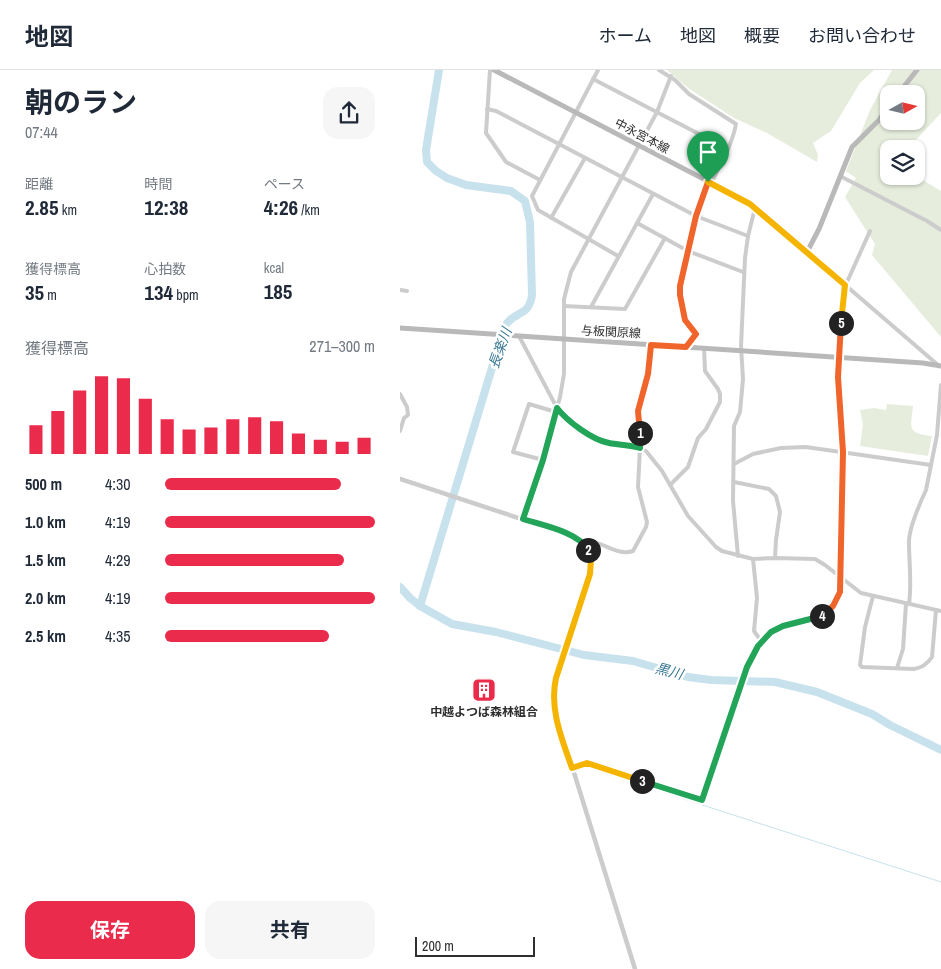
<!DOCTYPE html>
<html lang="ja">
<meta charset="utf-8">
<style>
body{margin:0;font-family:"Archivo Narrow","Noto Sans JP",sans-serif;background:#f6f6f7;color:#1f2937;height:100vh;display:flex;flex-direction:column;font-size:19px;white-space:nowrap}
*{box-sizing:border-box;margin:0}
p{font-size:16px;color:#747a83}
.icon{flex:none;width:28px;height:28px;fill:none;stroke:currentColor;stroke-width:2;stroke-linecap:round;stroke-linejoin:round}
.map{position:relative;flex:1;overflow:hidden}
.drawer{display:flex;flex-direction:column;background:#fff;width:400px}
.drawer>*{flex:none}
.needle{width:32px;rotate:82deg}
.tools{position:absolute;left:480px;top:15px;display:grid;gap:10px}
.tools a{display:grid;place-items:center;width:45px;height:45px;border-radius:10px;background:#fff;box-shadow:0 1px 4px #0004;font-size:25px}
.scale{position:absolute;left:15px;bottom:12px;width:120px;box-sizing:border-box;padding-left:5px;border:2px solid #2f2f2f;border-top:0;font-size:14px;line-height:18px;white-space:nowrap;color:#2f2f2f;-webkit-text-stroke:4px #fff;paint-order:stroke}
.pin{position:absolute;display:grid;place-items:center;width:42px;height:42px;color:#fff;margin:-51px -21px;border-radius:50% 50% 50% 0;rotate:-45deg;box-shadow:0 0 5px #0007}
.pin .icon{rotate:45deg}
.km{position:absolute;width:25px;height:25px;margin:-12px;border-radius:50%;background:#222;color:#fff;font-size:14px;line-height:25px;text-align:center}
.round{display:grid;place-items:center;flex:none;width:52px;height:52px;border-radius:15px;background:#f6f6f7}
.summary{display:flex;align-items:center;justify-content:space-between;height:85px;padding:0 25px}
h1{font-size:28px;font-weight:700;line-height:38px}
.stats{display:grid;grid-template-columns:repeat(3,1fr);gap:8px;height:85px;padding:5px 25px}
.stats div{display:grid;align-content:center}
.stats b{font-size:21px;font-weight:700}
.stats small{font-size:14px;font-weight:400}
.stats p{font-size:14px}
.chart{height:140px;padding:10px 25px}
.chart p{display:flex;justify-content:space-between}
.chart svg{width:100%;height:90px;margin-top:5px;stroke:#eb2b4b;stroke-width:6}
.action{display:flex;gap:10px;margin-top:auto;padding:10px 25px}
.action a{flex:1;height:58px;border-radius:15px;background:#eb2b4b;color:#fff;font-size:20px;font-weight:700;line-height:58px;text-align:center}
.action a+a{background:#f6f6f7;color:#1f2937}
ul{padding:0 25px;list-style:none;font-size:16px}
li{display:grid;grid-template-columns:80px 60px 1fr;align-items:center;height:38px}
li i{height:12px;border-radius:6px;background:#eb2b4b}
header{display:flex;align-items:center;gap:30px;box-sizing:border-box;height:70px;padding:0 25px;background:#fff;border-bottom:1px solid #e0e1e3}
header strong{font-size:24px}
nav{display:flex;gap:28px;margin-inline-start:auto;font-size:18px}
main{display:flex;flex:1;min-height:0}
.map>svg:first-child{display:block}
</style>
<header>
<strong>地図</strong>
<nav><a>ホーム</a><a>地図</a><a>概要</a><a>お問い合わせ</a></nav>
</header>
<main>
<section class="drawer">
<div class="summary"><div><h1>朝のラン</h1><p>07:44</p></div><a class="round"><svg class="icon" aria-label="share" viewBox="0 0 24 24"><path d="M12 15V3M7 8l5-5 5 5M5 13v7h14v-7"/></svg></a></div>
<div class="stats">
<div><p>距離</p><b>2.85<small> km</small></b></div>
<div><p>時間</p><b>12:38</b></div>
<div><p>ペース</p><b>4:26<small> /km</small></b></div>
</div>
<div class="stats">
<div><p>獲得標高</p><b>35<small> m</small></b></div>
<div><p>心拍数</p><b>134<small> bpm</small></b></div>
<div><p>kcal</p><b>185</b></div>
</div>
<div class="chart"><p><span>獲得標高</span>271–300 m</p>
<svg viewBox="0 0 160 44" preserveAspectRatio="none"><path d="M5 44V30M15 44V23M25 44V13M35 44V6M45 44V7M55 44V17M65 44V27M75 44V32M85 44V31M95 44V27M105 44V26M115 44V28M125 44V34M135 44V37M145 44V38M155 44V36"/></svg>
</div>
<ul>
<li><b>500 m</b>4:30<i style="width:84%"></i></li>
<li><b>1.0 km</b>4:19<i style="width:100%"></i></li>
<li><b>1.5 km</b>4:29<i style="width:85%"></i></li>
<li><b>2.0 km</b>4:19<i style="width:100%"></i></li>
<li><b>2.5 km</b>4:35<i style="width:78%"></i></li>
</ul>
<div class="action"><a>保存</a><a>共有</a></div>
</section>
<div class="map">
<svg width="541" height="899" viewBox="0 0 541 899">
<rect width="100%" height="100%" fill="#fff"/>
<!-- green -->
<g fill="#e6eddc" fill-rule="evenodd">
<polygon points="267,0 474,0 460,13 431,61 413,73 418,85 417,92 367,63 334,48 288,18"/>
<path d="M492,0h49v43l-27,29 -3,7h-22v27h27l25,15v146l-69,-82 3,-11 -30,-47 11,-19 -10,-7 24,-61zM489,24h27v27h-27z"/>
<path d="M487,334l26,2c-2,22 -7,27 19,30l-4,20 -68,-10 3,-22 -3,-14 14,-2 12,2z"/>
</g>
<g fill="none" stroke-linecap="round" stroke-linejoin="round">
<!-- stream -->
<polyline stroke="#c8e2ed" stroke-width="1" points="194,700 541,812"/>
<!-- river -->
<g stroke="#c8e2ed" stroke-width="8">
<polyline points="0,517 10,528 20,536 52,554 96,562 184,585 233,591 288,607 311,610 375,612 417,622 472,644 490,655 541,680"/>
<path d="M20,536l81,-268c2,-5 3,-12 7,-16 9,-11 21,-6 24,-27l-2,-73 -5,-21 -14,-10 -45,-6 -19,-7 -11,-7 -9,-9 -1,-12 13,-80"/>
</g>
<!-- minor -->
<g stroke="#ccc" stroke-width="4">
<polyline points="90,0 86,63 106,92 140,110"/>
<polyline points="198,0 132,126 138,140 218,186"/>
<path d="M259,0l16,10 14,14 47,30c-4,21 -15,40 -25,59"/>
<polyline points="193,9 328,79"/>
<polyline points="87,39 96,41 296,146 348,166"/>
<polyline points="440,106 527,151 541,160"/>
<polyline points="151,148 185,88"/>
<polyline points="237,153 288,181 343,202"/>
<polyline points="407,182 538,295"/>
<polyline points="0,220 7,221"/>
<polyline points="164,236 225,239 265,168"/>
<polyline points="191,237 253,124"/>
<polyline points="119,266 157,338 164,346 184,362 206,373 230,375 246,381 262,401 288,446 316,477 322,481 353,489 375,488 415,489 425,495 461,523 541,541"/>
<polyline points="286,277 296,264 285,251 280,225 281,216 296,146 308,112"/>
<polyline points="0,324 7,337 8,345 4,348 0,361"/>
<polyline points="143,390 113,382 129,334 156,342"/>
<polyline points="334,394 353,384 381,378 406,377 531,395"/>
<polyline points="334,412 369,419 376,426 380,442 376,470 375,488"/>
<polyline points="270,415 288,397 298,368 306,359 320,332 320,324 318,319 305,301 304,278"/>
<polyline points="123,449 143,390 160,327 164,304 164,229 171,202 257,42 271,6"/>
<path d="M183,472c17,-4 33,15 50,9l13,-24 1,-5 -9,-35 2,-39 -2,-37 10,-37 3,-29"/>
<polyline points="338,486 333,431 334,356 340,342 343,309 341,276 345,188 348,166 355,138"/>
<polyline points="353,489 357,528 354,561 361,571"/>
<path d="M473,526l-8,31 -5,38 2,2 52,2c7,-1 14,-6 18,-12l4,-47"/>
<path d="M509,534c3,-21 0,-41 0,-62 0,-15 11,-39 17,-52l11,-55 4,-50"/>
<polyline points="497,598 503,579 506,534"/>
<path d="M172,698l15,-5 115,37c10,-30 21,-60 31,-90 8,-24 13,-55 32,-73 25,-24 62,-7 75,-44l3,-141 -5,-75 5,-86 27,-60"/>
</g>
<!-- tertiary -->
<path stroke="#ccc" stroke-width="4.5" d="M0,409l170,56c19,9 24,19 20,39l-32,95 -4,17 -1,19 82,264"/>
<!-- secondary -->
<g stroke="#b9b9b9" stroke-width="5">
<polyline points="94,0 342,129 355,138 407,182 419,159 452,77 479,50 489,36"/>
<polyline points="498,24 517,0"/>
<polyline points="0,258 523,293 541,296"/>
</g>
</g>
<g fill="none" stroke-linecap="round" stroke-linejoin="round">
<!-- split-1 casing -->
<g stroke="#fff" stroke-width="10">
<polyline id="split-1" points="240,363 238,341 248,304 251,275 286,277 296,264 285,250 280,225 280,216 296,146 308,112"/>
</g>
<!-- split-2 casing -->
<g stroke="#fff" stroke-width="10">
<path id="split-2" d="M188,480c-9,-18 -47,-25 -65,-31l20,-59 14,-52c10,13 35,32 52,35 10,2 21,2 31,5v-15"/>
</g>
<!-- split-3 casing -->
<g stroke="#fff" stroke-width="10">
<path id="split-3" d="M188,480l3,10 -1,14 -34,104c-7,31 6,61 16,90l15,-5 55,18"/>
</g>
<!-- split-4 casing -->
<g stroke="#fff" stroke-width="10">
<polyline id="split-4" points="242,711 302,730 347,597 358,576 371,562 383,556 422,546"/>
</g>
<!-- split-5 casing -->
<g stroke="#fff" stroke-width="10">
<polyline id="split-5" points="422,546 433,536 440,522 443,382 438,307 441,253"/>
</g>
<!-- split-6 casing -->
<g stroke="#fff" stroke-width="10">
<polyline id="split-6" points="308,112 350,134 445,215 441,253"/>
</g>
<!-- split-1 -->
<use href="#split-1" stroke="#f0652b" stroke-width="6"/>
<!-- split-2 -->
<use href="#split-2" stroke="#22a559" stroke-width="6"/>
<!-- split-3 -->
<use href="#split-3" stroke="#f5b400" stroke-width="6"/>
<!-- split-4 -->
<use href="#split-4" stroke="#22a559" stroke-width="6"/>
<!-- split-5 -->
<use href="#split-5" stroke="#f0652b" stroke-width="6"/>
<!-- split-6 -->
<use href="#split-6" stroke="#f5b400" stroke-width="6"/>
</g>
<!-- icons -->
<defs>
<g id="building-square" transform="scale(1.25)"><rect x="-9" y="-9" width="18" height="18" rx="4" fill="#eb2b4b" stroke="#fff"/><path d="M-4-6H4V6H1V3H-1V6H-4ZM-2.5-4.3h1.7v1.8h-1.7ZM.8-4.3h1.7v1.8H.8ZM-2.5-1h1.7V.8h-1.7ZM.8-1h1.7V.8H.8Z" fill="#fff"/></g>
</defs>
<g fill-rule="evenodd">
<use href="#building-square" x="84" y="620"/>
</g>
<g text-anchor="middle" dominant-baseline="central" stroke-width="5" stroke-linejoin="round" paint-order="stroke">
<!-- street labels -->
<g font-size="12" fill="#2f2f2f" stroke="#fff">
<text transform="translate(242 66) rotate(28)">中永宮本線</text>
<text transform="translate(211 262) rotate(3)">与板関原線</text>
</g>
<!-- poi labels -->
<g font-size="12" font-weight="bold" fill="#2f2f2f" stroke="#fff">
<text x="84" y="642">中越よつば森林組合</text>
</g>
<!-- water labels -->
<g font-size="14" font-style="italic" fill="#3a7994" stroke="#fff">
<text transform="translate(100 278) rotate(-70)">長楽川</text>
<text transform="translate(269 601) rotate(15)">黒川</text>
</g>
</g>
</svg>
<div class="tools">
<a><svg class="needle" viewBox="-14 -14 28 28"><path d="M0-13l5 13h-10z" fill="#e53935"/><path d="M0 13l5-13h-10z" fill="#747a83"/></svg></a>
<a><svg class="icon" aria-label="layers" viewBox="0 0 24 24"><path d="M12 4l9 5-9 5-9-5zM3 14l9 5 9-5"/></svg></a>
</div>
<div class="scale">200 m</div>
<div class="pin" style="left:308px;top:112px;background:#1e9e55"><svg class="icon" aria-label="arrive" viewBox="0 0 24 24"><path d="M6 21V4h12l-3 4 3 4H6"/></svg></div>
<b class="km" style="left:240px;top:363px">1</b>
<b class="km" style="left:188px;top:480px">2</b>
<b class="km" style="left:242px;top:711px">3</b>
<b class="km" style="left:422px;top:546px">4</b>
<b class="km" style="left:441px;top:253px">5</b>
</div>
</main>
